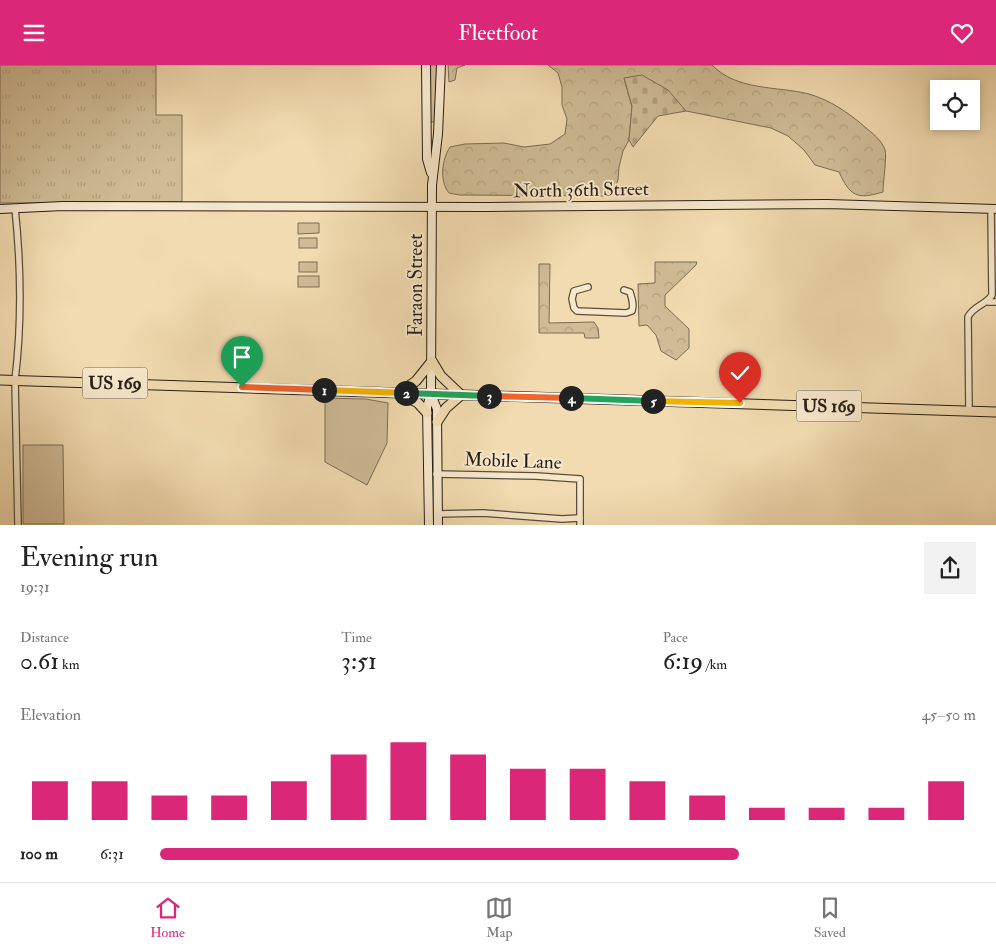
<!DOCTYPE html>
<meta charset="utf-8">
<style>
body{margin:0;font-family:"IM FELL Double Pica",serif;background:#f2f2f2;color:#222;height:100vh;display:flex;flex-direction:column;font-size:19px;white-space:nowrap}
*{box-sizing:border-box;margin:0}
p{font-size:16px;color:#767676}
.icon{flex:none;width:28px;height:28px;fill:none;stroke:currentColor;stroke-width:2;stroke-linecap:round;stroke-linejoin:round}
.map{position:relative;height:460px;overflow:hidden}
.sheet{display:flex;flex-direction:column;background:#fff;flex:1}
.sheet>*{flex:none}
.buttons{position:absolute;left:930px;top:15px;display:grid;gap:10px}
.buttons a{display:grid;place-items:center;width:50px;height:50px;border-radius:0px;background:#fff;box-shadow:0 2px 8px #0003;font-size:25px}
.pin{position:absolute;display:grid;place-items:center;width:42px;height:42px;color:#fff;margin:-51px -21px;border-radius:50% 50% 50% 0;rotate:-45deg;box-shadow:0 0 5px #0007}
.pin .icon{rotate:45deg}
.km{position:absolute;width:25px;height:25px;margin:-12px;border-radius:50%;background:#222;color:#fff;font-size:14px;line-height:25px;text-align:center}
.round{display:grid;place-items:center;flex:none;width:52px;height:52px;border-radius:0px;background:#f2f2f2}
.overview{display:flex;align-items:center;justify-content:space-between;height:85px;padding:0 20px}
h1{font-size:28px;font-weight:600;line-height:38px}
.figures{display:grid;grid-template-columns:repeat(3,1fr);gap:8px;height:85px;padding:5px 20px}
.figures div{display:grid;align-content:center}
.figures b{font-size:25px;font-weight:600}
.figures small{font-size:14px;font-weight:400}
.figures p{font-size:14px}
.chart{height:140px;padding:10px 20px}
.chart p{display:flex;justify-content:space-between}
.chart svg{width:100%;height:90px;margin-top:5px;stroke:#db2777;stroke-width:6}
ul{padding:0 20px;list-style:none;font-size:16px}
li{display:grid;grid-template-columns:80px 60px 1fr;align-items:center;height:38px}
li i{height:12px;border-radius:6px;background:#db2777}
header{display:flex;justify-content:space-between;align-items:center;height:65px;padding:0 20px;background:#db2777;color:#fff;font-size:22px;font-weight:600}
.tabs{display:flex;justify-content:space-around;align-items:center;height:70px;border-top:1px solid #e0e0e0;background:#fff;font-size:14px;color:#767676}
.tabs a{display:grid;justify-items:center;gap:2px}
.tabs .active{color:#db2777}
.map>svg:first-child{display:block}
</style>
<header><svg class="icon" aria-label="menu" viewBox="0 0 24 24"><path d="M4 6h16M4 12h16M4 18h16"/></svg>Fleetfoot<svg class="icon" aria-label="heart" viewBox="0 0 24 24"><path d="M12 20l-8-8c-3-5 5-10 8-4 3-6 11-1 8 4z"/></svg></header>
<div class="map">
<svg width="996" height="460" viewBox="0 0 996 460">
<defs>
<pattern id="forest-crowns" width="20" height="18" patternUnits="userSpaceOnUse" patternTransform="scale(1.25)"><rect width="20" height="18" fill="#cfbb95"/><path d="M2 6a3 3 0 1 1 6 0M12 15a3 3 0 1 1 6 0" fill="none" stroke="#b2a080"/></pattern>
<pattern id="cemetery-stones" width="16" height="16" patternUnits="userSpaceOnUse" patternTransform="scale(1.25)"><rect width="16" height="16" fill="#cfbb95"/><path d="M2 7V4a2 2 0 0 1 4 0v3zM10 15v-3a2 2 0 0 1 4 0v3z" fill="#b2a080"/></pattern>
<pattern id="park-tufts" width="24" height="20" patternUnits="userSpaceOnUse" patternTransform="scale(1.25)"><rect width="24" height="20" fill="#cfbb95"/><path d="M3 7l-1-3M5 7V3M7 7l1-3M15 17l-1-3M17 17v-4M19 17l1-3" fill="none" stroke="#b2a080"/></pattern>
</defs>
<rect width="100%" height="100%" fill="#f2dbb0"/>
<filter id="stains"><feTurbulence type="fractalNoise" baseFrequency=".004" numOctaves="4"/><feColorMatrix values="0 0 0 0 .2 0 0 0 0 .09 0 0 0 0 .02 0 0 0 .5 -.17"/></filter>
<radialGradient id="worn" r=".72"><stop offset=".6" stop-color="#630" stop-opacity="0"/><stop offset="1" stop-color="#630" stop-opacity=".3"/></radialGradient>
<!-- grass -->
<g fill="#cfbb95" stroke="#7a6c54">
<polygon points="429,0 437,0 436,57 430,57"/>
<polygon points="298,158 319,158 319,168 298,169"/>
<rect x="299" y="173" width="18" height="10"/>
<rect x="299" y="197" width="18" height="10"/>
<rect x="298" y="211" width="21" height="11"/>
<polygon points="325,333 366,334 388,338 387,378 367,420 325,397"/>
<polygon points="23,380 63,380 64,459 23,459"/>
</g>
<!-- forest -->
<g fill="url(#forest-crowns)" stroke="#7a6c54">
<polygon points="448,0 465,0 457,3 455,15 449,17"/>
<path d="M548,0h164c25,26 65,21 97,29 21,6 40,19 56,33 7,6 17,13 20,23 2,7 -2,32 -2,42 -26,8 -33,4 -44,-20l-24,-7 -11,-15 -16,-14 -17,-8 -85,-17 -8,-8 -54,-25 8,29 -3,33 -6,11 -4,16 -1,13 -5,14 -5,2 -149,-1 -10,-2c-10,-12 -7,-34 1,-46l15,-3 39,-1 20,4 26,-3 15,-10 2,-15 -5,-14v-18l-4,-14z"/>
<polygon points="655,197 697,197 696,200 665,230 665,241 689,264 689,283 676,295 661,286 656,270 647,260 639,261 638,219 655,218"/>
<polygon points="539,199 550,199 549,258 594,257 598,263 599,273 585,273 584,268 539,268"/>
</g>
<!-- cemetery -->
<polygon fill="url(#cemetery-stones)" stroke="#7a6c54" points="642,10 668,25 686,46 658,51 633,82 629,75 632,41 624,13"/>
<!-- park -->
<polygon fill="url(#park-tufts)" stroke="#7a6c54" points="0,0 156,0 156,50 182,50 182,137 0,138"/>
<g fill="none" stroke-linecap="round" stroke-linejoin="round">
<!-- street casing -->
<g stroke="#594d3b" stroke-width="8">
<g id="street">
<path d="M15,143c6,57 7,115 0,172l3,145"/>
<path d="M588,222l-14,4 -2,8 2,9 3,3 49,2 6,-2c2,-7 0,-12 -2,-19l-6,-2"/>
<polyline points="988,237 996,237"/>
<path d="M969,346l-1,-94c5,-11 18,-12 24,-22l-1,-86"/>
<polyline points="436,409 536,411 580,414 580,460"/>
<polyline points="437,449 483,448 562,454 580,453"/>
</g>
</g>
<!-- secondary casing -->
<g stroke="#261e14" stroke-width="10">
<g id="secondary">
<polyline points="426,0 427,94 431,108"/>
<polyline points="0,144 63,141 488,142 827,139 996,144"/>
<polyline points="431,329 437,344 438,460"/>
<polyline points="429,460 427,342 431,329 432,120 438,69 441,0"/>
</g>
</g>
<!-- primary casing -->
<g stroke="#261e14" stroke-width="11">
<g id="primary">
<polyline points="0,315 996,347"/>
<polyline points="399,328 416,316 432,296 441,311 461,330 446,343 437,357"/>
<polyline points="401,329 418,338 427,348"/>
</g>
</g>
<!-- street -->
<use href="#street" stroke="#f7e8cc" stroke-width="5.5"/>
<!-- secondary -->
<use href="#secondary" stroke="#f7e8cc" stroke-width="8"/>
<!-- primary -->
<use href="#primary" stroke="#f2dbb0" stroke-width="9"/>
</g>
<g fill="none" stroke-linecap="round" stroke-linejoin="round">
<!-- split-1 casing -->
<g stroke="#fff" stroke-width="10">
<polyline id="split-1" points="242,322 324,325"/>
</g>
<!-- split-2 casing -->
<g stroke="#fff" stroke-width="10">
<polyline id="split-2" points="324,325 406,328"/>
</g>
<!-- split-3 casing -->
<g stroke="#fff" stroke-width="10">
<polyline id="split-3" points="406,328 489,331"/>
</g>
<!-- split-4 casing -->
<g stroke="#fff" stroke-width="10">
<polyline id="split-4" points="489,331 571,333"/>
</g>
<!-- split-5 casing -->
<g stroke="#fff" stroke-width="10">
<polyline id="split-5" points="571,333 653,336"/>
</g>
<!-- split-6 casing -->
<g stroke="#fff" stroke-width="10">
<polyline id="split-6" points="653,336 740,338"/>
</g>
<!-- split-1 -->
<use href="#split-1" stroke="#f0652b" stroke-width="6"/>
<!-- split-2 -->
<use href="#split-2" stroke="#f5b400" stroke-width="6"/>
<!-- split-3 -->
<use href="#split-3" stroke="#22a559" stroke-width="6"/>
<!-- split-4 -->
<use href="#split-4" stroke="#f0652b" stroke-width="6"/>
<!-- split-5 -->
<use href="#split-5" stroke="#22a559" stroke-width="6"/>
<!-- split-6 -->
<use href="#split-6" stroke="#f5b400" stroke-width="6"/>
</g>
<g text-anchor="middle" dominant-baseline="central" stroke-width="4" stroke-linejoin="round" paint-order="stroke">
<!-- shield labels -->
<g fill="#f7e8cc" stroke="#655b4b" stroke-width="1">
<rect x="82.5" y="302.5" width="65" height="31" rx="4"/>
<rect x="796.5" y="325.5" width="65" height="31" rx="4"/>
</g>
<g font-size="18" font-weight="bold" fill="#261e14">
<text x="115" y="318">US 169</text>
<text x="829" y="341">US 169</text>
</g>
<!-- street labels -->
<g font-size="19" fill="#261e14" stroke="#f7e8cc">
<text transform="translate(581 125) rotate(-1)">North 36th Street</text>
<text transform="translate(416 220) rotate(-90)">Faraon Street</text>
<text transform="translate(513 396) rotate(2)">Mobile Lane</text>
</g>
</g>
<rect width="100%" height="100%" filter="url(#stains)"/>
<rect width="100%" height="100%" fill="url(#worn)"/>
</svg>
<div class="buttons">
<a><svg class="icon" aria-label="locate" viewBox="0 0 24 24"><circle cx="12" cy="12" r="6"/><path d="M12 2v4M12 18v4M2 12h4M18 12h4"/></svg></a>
</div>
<div class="pin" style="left:242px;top:322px;background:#1e9e55"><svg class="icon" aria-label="arrive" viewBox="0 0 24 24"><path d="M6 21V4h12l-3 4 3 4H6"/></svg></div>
<div class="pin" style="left:740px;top:338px;background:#d93025"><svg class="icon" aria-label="check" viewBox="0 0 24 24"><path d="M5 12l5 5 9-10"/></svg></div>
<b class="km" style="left:324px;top:325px">1</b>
<b class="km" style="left:406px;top:328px">2</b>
<b class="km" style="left:489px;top:331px">3</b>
<b class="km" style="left:571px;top:333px">4</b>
<b class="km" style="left:653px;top:336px">5</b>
</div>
<section class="sheet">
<div class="overview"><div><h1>Evening run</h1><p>19:31</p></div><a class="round"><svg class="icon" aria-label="share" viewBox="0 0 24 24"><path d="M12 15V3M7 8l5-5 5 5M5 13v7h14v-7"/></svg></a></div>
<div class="figures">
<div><p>Distance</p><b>0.61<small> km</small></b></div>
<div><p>Time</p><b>3:51</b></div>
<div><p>Pace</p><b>6:19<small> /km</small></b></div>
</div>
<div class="chart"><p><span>Elevation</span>45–50 m</p>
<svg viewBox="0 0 160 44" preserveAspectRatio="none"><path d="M5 44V25M15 44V25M25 44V32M35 44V32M45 44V25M55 44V12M65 44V6M75 44V12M85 44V19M95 44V19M105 44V25M115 44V32M125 44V38M135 44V38M145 44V38M155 44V25"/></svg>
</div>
<ul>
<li><b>100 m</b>6:31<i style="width:71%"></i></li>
</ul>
</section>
<nav class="tabs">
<a class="active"><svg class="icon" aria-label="home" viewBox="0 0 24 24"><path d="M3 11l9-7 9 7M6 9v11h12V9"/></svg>Home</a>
<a><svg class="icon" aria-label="map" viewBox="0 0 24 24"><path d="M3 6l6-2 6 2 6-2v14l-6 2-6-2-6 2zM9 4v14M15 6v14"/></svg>Map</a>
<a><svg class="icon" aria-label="saved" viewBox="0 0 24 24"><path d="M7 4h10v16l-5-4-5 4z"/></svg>Saved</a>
</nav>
